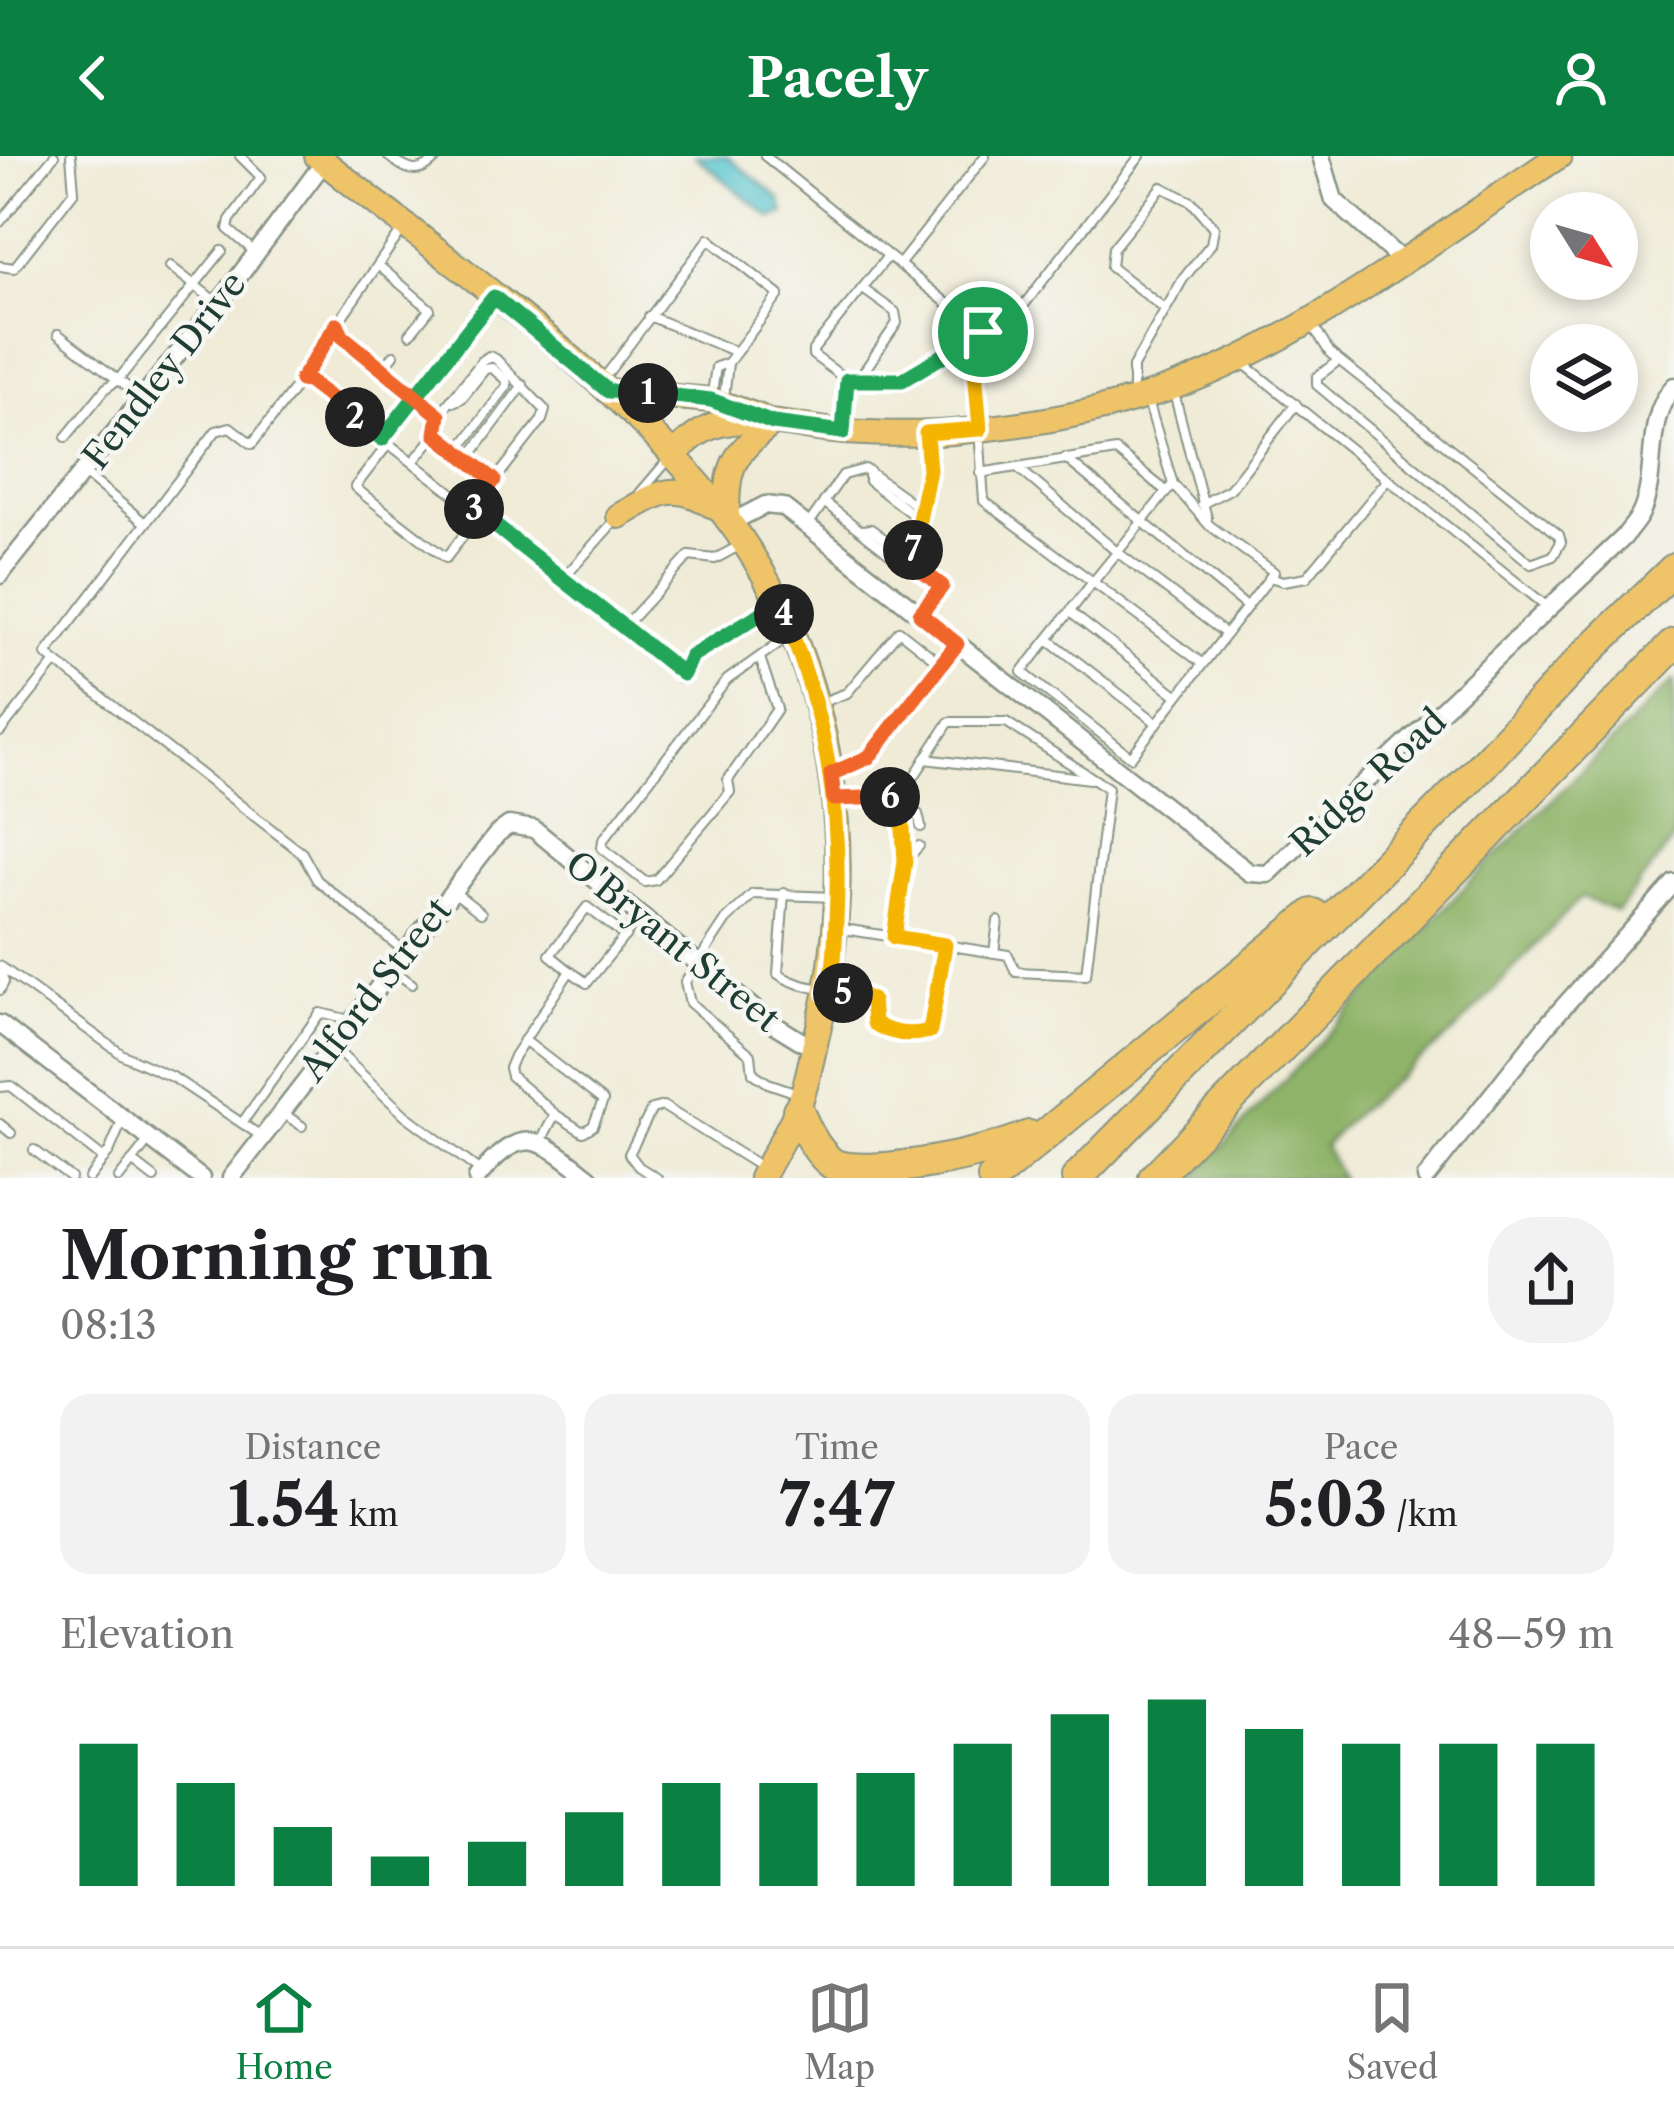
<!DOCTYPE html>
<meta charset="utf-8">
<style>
body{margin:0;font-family:"Libre Caslon Text",serif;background:#f2f2f2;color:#202124;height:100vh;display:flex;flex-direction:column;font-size:45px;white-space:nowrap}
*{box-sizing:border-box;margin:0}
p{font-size:39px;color:#757577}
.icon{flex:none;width:66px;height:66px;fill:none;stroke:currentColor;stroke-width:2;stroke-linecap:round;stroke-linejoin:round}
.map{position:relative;height:1022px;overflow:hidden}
.details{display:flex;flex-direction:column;background:#fff;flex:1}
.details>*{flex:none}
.needle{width:78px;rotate:127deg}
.buttons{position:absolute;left:1530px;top:36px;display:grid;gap:24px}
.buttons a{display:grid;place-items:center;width:108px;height:108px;border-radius:50%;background:#fff;box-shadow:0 6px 18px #0003;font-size:60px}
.pin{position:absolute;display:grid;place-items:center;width:102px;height:102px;color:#fff;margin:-51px;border:6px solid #fff;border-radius:50%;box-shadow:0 3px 12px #0007}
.km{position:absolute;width:60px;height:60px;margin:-30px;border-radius:50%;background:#222;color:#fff;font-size:33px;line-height:60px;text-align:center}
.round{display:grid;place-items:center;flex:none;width:126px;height:126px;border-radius:48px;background:#f2f2f2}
.summary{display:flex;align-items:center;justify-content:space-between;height:204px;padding:0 60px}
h1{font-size:66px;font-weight:800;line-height:90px}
.stats{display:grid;grid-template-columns:repeat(3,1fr);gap:18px;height:204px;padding:12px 60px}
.stats div{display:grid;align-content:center;border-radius:30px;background:#f2f2f2;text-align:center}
.stats b{font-size:60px;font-weight:800}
.stats small{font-size:33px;font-weight:400}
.stats p{font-size:33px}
.chart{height:336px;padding:24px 60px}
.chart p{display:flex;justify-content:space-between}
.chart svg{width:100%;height:216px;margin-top:12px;stroke:#0b8043;stroke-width:6}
header{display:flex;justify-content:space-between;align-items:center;height:156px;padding:0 60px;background:#0b8043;color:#fff;font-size:54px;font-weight:800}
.menu{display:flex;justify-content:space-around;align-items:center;height:168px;border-top:3px solid #e0e0e0;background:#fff;font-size:33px;color:#757577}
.menu a{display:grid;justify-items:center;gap:6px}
.menu .active{color:#0b8043}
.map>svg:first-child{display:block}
</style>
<header><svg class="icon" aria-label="back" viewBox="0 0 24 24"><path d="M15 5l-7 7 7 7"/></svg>Pacely<svg class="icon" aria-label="person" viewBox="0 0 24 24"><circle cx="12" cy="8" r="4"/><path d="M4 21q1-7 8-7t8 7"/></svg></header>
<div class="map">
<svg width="1674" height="1022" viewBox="0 0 1674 1022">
<rect width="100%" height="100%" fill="#f6f6f2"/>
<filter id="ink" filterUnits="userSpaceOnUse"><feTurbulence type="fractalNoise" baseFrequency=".00833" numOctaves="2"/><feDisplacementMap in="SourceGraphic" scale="24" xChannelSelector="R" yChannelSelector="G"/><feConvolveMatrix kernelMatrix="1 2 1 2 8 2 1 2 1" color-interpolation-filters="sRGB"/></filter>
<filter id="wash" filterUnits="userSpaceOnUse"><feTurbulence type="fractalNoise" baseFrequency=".004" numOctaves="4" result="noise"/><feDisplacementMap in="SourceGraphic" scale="48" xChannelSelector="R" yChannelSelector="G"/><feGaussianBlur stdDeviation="2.7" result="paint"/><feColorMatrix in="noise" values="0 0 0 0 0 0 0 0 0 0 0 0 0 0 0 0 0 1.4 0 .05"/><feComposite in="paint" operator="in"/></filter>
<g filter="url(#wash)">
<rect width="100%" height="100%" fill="#efebd6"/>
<!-- forest -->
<polygon fill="#8fb469" stroke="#57784e" stroke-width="3" points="1674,524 1674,683 1617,756 1581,741 1456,874 1355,957 1324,990 1341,1022 1193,1022 1473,722"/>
<!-- water -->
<polygon fill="#59c5cf" stroke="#3c8182" stroke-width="3" points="695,0 727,0 780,43 784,57 771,62"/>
</g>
<g filter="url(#ink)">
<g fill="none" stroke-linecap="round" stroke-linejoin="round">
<!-- lane casing -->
<g stroke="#879485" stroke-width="12">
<g id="lane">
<polyline points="240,0 261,21 230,64 228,73 256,97"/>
<path d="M388,0c20,15 32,22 50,0"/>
<polyline points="765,0 995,186 1140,0"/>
<polyline points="0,66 54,0"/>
<polyline points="404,71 337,168 342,180 439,259"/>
<polyline points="378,109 430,153 410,178"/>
<polyline points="899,109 985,0"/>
<polyline points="0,110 14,112 74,35 71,0"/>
<polyline points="170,110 216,146"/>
<polyline points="649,160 736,196"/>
<polyline points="1313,170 1330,197 1559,379 1561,386 1553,400 1531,408 1317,229 1317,221 1339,204"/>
<polyline points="983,176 974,202 984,345 1093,426 1173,328"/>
<polyline points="58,178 143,243"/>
<polyline points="1243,207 1550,453"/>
<polyline points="383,213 394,199"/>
<polyline points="301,224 336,169"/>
<polyline points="847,224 813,199 813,194 888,100"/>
<polyline points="858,224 897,167 895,156 863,133"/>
<polyline points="601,226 709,83 779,139 728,207 716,211 712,237"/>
<polyline points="1133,236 1133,211 1183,123 1211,88 1214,72 1192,46 1162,31 1113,92 1111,111 1166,154"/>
<polyline points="1174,237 1207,362"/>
<polyline points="724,242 728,207"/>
<polyline points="1147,242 1173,328 1209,369 1274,416 1131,601 1022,516 1093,426 1203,508"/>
<polyline points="453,246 462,242 485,213 492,212 506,224 507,230 458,295"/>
<polyline points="843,274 847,224 901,224 983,176"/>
<polyline points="436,278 494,324"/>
<polyline points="66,281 106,232 118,224 222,95"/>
<polyline points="383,283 493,142"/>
<polyline points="389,287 355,331 363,338 446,402 480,358"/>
<polyline points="1065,302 1247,451"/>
<polyline points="468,303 523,229"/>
<polyline points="413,306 436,278 439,259 482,205 489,200 496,203 545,254 542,264 473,352"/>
<polyline points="1017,311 1117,396 1226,478"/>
<polyline points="980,317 1116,295 1166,335"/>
<polyline points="85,318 145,367"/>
<polyline points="640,337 669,303"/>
<polyline points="824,346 897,403 910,406 942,430 921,456"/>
<polyline points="1202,348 1230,333 1296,248"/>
<polyline points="808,369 843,319 865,313 922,354"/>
<polyline points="862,374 871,373 894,390 901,389 916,366 912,358 869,325 869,315"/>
<polyline points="910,405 929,314 926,284"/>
<polyline points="1270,421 1283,425 1307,421 1388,323"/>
<polyline points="563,423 618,361"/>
<polyline points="1070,456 1178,540"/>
<polyline points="624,471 689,400 715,403 737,391"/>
<polyline points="1048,483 1157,567"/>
<polyline points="760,502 777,553 728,624 730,636 656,724 645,726 602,692 603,684 727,524 786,482"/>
<polyline points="683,518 691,500 773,451"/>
<polyline points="817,548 847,537 899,475 941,508"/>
<polyline points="0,576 56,506"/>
<polyline points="925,603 1090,623"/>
<polyline points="833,617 869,601 957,488"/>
<polyline points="836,643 901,641 949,566 1006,566 1108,632 1086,819 1016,816 1008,799 837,772"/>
<polyline points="901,652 918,658 921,671"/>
<polyline points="906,704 919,690"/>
<polyline points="453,735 481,757"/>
<path d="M784,737l-6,81c30,20 64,12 93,26l3,23c17,12 36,13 56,8l15,-86"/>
<polyline points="894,781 905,705 901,641"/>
<polyline points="403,794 317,724 302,697 46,498 216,275 230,271 252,288 301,224 308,225 683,516 680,523"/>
<polyline points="994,797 998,765"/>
<polyline points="0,810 123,899 174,922 261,980"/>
<polyline points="0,813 4,826 0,834"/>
<polyline points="391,813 412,828"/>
<polyline points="570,815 550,799 587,751 625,780"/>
<polyline points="524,884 603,945 593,970 583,976 555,958"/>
<polyline points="332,890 405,959 480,1015"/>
<polyline points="0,931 11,930 104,1003"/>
<polyline points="797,937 768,927 753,917 751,899 690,847 685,826 726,764 753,738 835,741"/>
<polyline points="281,956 302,970"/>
<polyline points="242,967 320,857 350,864"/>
<polyline points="0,968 11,977"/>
<polyline points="540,987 555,958 511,920 509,912 514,900 570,815 587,827 639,762"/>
<polyline points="34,994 71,1022"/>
<polyline points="132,1005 154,1022"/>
<polyline points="89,1022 109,996 123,963"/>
<polyline points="119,1022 149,984"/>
<polyline points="657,1022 639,1011 629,998 652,953 663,950 764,1013"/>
</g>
</g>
<!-- street casing -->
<g stroke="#879485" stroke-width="21">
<g id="street">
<polyline points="1321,0 1334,44 1401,104"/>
<path d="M730,367l35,-18 18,2 467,366 18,1 356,-337c5,-8 13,-15 17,-24 18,-40 2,-93 33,-127"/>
<polyline points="0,419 228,135 324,6"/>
<polyline points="0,868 201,1022"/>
<polyline points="231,1022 497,678 509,669 534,673 770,866 814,893"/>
<path d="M477,1022c46,-56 62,-41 113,0"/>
<polyline points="1426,1022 1547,869 1674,727"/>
</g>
</g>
<!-- primary casing -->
<g stroke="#879485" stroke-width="28">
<g id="primary">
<path d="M317,0c136,110 286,210 397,346 120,146 149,354 103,533 -6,26 -11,55 -22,79 -10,22 -23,43 -34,64"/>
<polyline points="608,235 711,244 760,261"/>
<path d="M672,300c13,-12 27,-26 45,-31 40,-11 86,4 127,7 36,2 73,3 109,0 71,-7 138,-17 206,-40 136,-44 279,-157 400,-236"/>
<path d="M619,360c36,-20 53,-37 92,-11"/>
<path d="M727,362c0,-52 4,-63 46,-95"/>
</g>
</g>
<!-- highway casing -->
<g stroke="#879485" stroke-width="34">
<g id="highway">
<path d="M798,954c7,19 19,43 36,55 40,13 154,-11 195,-29"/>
<polyline points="993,1022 1313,758"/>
<polyline points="1077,1022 1468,624 1588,496 1674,413"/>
<polyline points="1154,1022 1674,488"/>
</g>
</g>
<!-- lane -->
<use href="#lane" stroke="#fff" stroke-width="8"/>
<!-- street -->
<use href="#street" stroke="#fff" stroke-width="16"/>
<!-- primary -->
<use href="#primary" stroke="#efc469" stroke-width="24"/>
<!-- highway -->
<use href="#highway" stroke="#efc469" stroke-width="30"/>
</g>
</g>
<g fill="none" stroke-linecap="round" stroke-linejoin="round" filter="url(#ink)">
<!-- split-1 casing -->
<g stroke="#fff" stroke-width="24">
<polyline id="split-1" points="648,237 711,244 773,267 843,276 847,224 902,224 983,176"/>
</g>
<!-- split-2 casing -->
<g stroke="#fff" stroke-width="24">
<polyline id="split-2" points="355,261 382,283 494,141 608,235 648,237"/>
</g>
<!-- split-3 casing -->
<g stroke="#fff" stroke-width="24">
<polyline id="split-3" points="355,261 308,225 301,224 337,168 342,180 439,259 436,278 494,324 474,353"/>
</g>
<!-- split-4 casing -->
<g stroke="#fff" stroke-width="24">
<polyline id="split-4" points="474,353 683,518 691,500 779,447 784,458"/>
</g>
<!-- split-5 casing -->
<g stroke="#fff" stroke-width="24">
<path id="split-5" d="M784,458c42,102 58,195 52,306 -1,24 -1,50 -8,73h15"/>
</g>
<!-- split-6 casing -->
<g stroke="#fff" stroke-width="24">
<path id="split-6" d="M843,837l16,1 13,6 2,23c17,12 36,13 56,8l15,-86 -51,-8 11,-76 -4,-64h-11"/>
</g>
<!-- split-7 casing -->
<g stroke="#fff" stroke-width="24">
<polyline id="split-7" points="890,641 834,643 831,618 869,601 957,488 920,458 942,430 910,406 913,394"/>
</g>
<!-- split-8 casing -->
<g stroke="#fff" stroke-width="24">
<polyline id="split-8" points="913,394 929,314 926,277 980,273 974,202 983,176"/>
</g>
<!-- split-1 -->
<use href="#split-1" stroke="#22a559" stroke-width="15"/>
<!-- split-2 -->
<use href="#split-2" stroke="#22a559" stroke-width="15"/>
<!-- split-3 -->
<use href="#split-3" stroke="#f0652b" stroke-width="15"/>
<!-- split-4 -->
<use href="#split-4" stroke="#22a559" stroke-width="15"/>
<!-- split-5 -->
<use href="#split-5" stroke="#f5b400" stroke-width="15"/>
<!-- split-6 -->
<use href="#split-6" stroke="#f5b400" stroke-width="15"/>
<!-- split-7 -->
<use href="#split-7" stroke="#f0652b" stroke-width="15"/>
<!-- split-8 -->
<use href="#split-8" stroke="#f5b400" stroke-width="15"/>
</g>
<g text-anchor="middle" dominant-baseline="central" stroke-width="9" stroke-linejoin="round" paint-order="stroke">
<!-- street labels -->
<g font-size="36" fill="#1f3d34" stroke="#f6f6f2">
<text transform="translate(164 214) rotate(-52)">Fendley Drive</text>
<text transform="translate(1368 626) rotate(-43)">Ridge Road</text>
<text transform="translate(673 785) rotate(39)">O'Bryant Street</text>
<text transform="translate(375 833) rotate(-52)">Alford Street</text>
</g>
</g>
</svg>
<div class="buttons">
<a><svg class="needle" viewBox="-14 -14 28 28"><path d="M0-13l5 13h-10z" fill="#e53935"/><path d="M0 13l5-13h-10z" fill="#757577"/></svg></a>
<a><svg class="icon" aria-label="layers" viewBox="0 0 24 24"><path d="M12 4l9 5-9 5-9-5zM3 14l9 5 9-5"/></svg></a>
</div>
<div class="pin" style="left:983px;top:176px;background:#1e9e55"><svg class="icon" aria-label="arrive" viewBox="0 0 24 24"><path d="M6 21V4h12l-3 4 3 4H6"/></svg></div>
<b class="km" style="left:648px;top:237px">1</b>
<b class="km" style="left:355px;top:261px">2</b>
<b class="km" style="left:474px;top:353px">3</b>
<b class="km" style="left:784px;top:458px">4</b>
<b class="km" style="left:843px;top:837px">5</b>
<b class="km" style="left:890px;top:641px">6</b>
<b class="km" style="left:913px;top:394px">7</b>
</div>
<section class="details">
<div class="summary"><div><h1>Morning run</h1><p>08:13</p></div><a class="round"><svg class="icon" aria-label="share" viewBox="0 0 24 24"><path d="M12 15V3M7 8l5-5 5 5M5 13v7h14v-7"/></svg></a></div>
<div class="stats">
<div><p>Distance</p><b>1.54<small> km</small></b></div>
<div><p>Time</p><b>7:47</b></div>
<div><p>Pace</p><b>5:03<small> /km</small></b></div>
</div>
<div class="chart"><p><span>Elevation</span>48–59 m</p>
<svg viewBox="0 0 160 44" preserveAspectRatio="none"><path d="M5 44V15M15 44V23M25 44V32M35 44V38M45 44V35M55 44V29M65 44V23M75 44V23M85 44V21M95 44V15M105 44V9M115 44V6M125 44V12M135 44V15M145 44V15M155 44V15"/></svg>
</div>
</section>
<nav class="menu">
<a class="active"><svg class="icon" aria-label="home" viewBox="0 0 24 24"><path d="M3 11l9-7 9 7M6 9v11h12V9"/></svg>Home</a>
<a><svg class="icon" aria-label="map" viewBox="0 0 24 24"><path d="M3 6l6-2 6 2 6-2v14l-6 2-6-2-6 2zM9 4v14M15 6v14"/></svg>Map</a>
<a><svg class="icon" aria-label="saved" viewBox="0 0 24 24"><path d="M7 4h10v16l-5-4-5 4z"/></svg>Saved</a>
</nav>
